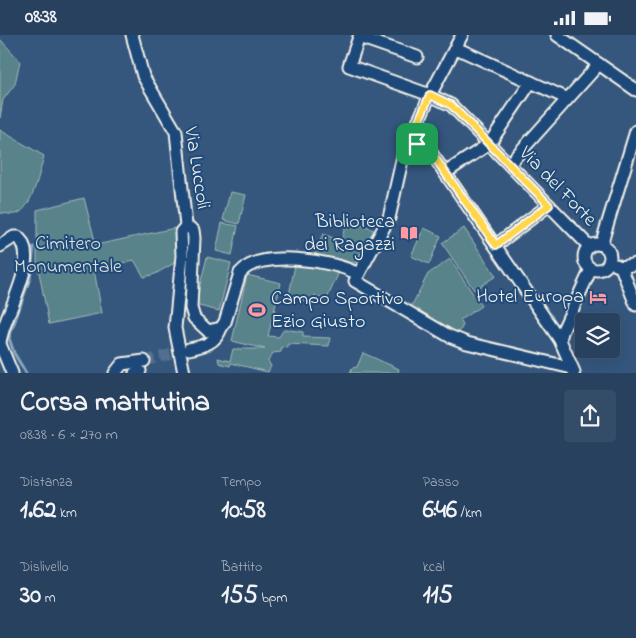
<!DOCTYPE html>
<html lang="it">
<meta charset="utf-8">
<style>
body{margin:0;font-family:"Indie Flower",sans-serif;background:#344c67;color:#f1f3f6;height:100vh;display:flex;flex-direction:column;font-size:19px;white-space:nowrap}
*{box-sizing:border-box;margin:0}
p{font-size:16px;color:#a5afbc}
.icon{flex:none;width:28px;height:28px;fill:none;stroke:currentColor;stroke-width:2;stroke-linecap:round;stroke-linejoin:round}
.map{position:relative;height:338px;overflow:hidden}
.sheet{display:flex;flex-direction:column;background:#28415e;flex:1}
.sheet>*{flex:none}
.tools{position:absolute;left:575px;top:278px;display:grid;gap:10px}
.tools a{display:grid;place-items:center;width:45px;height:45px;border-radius:5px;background:#28415e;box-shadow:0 5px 20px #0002,0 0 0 1px #445a73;font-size:25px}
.pin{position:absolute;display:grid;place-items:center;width:42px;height:42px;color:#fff;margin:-21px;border-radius:10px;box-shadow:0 2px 8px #0006}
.round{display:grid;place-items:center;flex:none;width:52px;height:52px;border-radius:5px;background:#344c67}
.head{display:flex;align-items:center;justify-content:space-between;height:85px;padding:0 20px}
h1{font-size:28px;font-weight:700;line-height:38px}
.stats{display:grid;grid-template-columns:repeat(3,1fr);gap:8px;height:85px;padding:5px 20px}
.stats div{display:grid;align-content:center}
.stats b{font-size:25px;font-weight:700}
.stats small{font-size:14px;font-weight:400}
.stats p{font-size:14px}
.status{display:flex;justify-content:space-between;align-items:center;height:35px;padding:0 25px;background:#28415e;direction:ltr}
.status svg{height:14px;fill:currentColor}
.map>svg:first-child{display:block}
</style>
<div class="status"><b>08:38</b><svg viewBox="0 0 49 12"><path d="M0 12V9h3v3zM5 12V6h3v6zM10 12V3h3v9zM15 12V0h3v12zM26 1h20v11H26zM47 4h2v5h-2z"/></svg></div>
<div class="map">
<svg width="636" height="338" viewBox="0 0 636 338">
<rect width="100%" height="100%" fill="#35577e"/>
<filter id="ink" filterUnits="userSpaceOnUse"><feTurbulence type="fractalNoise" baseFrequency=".02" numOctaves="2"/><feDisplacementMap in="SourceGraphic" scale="10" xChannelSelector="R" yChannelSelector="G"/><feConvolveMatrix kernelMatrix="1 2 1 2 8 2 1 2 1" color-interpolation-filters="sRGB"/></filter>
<g filter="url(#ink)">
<!-- green -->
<g fill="#58838a" stroke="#a6bab9">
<polygon points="0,4 20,26 15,49 3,65 0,83"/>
<path d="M0,95l44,26c-4,14 -12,54 -28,58 -5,1 -11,-1 -16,-1z"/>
<polygon points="230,157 246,160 239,189 223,185"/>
<polygon points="84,163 96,210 175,193 180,211 178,226 155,239 144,242 134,225 94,235 102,278 49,289 37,227 37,175"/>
<polygon points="347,185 374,195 355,228 313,223 323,199 341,206"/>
<polygon points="222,188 238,191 232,220 216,216"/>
<polygon points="424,193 441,201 429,229 411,221"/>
<polygon points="464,193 496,241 474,255 442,208"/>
<polygon points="207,222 231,228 219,276 195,270"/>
<polygon points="450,224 481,271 460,285 463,290 459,298 411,272 428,239"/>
<polygon points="295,230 340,235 326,266 315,260 311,268 289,260"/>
<polygon points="247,240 281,248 268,301 279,302 284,294 303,297 303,302 330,303 329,311 288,309 288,313 282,312 281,317 273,318 268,326 271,331 268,337 231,328 230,331 219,328 218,323 230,326 233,314 265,314 232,306"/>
<polygon points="363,318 399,334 398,338 350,338 352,333 357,332"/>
</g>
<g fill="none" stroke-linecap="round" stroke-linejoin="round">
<!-- stream -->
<polyline stroke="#8aa7bd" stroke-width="3" points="26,338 14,318 9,303 30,243 34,212"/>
<!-- street-tunnel -->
<polyline stroke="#526e8e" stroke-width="11" stroke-dasharray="11 5.5" stroke-linecap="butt" points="144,326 188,315"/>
<!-- street casing -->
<g stroke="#f4f1e8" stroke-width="15">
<g id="street">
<polyline points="132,0 143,41 176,97 186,191 181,197 182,221 175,293 184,338"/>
<polyline points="462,0 430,60 403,121 389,183 355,246 449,301 467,308 572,333"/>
<polyline points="557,0 636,55"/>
<polyline points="456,13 566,63"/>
<polyline points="417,22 359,2 349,31 430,60 451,70 589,211"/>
<path d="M408,110c12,-2 16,1 24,9l128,186 14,32"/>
<polyline points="510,128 599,29"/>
<polyline points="445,138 489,109 531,47"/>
<path d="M186,191l7,4 1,8 -3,70 3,10 14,13 13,-3 4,-6 15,-49c19,-24 94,-13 118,1"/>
<circle cx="597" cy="222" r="13"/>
<polyline points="496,210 549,170"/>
<polyline points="601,210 636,96"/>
<path d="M0,211l14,-9h4c24,22 -16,80 -18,106"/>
<polyline points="616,230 621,232 636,229"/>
<polyline points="621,232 636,270"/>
<polyline points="560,305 562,297 591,234"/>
<polyline points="0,309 12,338"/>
<path d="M189,314c15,-3 27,-6 32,-21"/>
<polyline points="115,338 122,329 144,326"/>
<polyline points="135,338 140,336"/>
</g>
</g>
<!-- street -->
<use href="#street" stroke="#1f4a7a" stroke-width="11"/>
</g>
</g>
<g fill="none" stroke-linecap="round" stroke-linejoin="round" filter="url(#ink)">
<!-- route casing -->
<g stroke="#fff" stroke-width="10">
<path id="route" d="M430,60l21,10 98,100 -53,40 -64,-91c-8,-8 -12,-11 -24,-9z"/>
</g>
<!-- route -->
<use href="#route" stroke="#ffd54a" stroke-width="6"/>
</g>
<!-- icons -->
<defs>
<g id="library-bare" transform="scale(1.35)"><path d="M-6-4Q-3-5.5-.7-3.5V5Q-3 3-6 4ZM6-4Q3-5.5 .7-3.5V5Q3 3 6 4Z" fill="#ff9aa2" stroke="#1f4a7a" stroke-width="2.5" paint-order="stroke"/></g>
<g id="hotel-bare" transform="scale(1.35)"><path d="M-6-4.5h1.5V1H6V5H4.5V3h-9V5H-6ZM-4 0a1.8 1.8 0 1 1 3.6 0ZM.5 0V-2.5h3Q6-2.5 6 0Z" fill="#ff9aa2" stroke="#1f4a7a" stroke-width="2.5" paint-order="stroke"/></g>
<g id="stadium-bare" transform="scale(1.35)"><path d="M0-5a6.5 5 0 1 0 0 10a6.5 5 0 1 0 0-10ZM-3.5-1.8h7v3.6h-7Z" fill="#ff9aa2" stroke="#1f4a7a" stroke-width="2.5" paint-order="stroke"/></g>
</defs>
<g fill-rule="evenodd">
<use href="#library-bare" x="409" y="198"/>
<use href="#hotel-bare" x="598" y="262"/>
<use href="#stadium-bare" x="257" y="275"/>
</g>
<g text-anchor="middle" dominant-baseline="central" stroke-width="4" stroke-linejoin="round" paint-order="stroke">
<!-- street labels -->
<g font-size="20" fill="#f4f1e8" stroke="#1f4a7a">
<text transform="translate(196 133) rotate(81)">Via Luccoli</text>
<text transform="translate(557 152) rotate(46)">Via del Forte</text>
</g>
<!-- poi labels -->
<g font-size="20" fill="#f4f1e8" stroke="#1f4a7a" text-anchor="end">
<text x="395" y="187">Biblioteca<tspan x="395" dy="23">dei Ragazzi</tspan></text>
<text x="584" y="262">Hotel Europa</text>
<text x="271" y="264" text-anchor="start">Campo Sportivo<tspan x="271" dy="23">Ezio Giusto</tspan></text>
</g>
<!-- park labels -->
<g font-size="20" fill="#dde0da" stroke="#1f4a7a">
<text x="68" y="209">Cimitero<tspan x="68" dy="23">Monumentale</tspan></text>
</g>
</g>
</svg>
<div class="tools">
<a><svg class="icon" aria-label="layers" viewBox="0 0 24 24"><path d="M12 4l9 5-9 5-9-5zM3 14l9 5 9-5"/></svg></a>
</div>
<div class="pin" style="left:417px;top:109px;background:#1e9e55"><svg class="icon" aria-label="arrive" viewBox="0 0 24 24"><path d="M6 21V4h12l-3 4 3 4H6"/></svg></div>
</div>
<section class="sheet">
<div class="head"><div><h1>Corsa mattutina</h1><p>08:38 · 6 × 270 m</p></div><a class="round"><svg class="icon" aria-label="share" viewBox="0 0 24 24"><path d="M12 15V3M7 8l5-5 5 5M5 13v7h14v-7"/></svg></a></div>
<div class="stats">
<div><p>Distanza</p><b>1.62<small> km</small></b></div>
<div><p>Tempo</p><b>10:58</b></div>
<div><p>Passo</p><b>6:46<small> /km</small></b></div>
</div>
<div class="stats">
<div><p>Dislivello</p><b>30<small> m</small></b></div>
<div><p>Battito</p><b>155<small> bpm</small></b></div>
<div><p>kcal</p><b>115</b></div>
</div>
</section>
